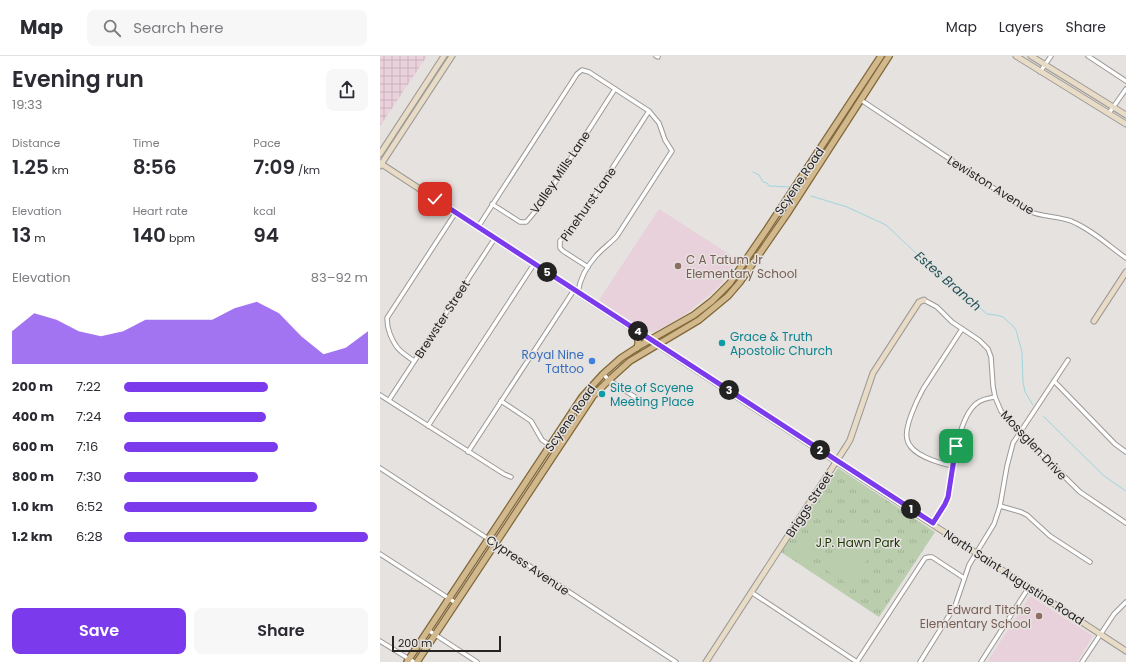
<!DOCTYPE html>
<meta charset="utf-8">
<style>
body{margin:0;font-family:Poppins,sans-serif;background:#f7f7f7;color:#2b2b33;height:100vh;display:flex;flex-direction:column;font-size:15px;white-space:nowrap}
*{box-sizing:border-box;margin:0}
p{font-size:13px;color:#7c7c81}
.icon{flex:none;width:22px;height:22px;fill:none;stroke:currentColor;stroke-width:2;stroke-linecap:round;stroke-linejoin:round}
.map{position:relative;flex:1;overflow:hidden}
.details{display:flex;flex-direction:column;background:#fff;width:380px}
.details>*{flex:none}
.scale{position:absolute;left:12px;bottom:10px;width:109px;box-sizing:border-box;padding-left:4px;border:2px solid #262524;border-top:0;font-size:11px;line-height:14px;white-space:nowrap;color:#262524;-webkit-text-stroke:3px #e5e2e0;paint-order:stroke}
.pin{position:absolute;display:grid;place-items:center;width:34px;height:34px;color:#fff;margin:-17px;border-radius:8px;box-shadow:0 2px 6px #0006}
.km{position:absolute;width:20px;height:20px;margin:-10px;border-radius:50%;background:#222;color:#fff;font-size:11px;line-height:20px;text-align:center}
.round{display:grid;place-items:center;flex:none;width:42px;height:42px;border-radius:8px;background:#f7f7f7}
.head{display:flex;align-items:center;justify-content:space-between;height:68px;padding:0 12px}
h1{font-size:22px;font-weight:600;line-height:30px}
.stats{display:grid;grid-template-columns:repeat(3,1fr);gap:6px;height:68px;padding:4px 12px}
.stats div{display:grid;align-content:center}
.stats b{font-size:20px;font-weight:600}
.stats small{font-size:11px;font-weight:400}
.stats p{font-size:11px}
.chart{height:112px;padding:8px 12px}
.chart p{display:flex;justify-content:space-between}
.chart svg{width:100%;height:72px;margin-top:4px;fill:#7c3aed;opacity:.7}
.button{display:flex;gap:8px;margin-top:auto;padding:8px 12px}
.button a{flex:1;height:46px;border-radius:8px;background:#7c3aed;color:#fff;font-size:16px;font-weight:600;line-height:46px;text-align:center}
.button a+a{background:#f7f7f7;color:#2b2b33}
ul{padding:0 12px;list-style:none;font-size:13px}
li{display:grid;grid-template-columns:64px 48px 1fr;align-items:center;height:30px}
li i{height:10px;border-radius:5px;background:#7c3aed}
header{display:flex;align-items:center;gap:24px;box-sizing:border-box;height:56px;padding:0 20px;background:#fff;border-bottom:1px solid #e1e1e2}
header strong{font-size:19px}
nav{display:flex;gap:22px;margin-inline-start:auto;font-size:14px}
.search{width:280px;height:36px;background:#f7f7f7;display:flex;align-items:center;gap:10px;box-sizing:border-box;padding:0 14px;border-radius:8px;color:#7c7c81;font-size:15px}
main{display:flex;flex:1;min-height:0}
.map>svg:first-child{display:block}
</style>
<header>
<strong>Map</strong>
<div class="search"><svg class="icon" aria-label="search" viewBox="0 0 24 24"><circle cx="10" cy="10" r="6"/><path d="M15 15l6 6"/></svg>Search here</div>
<nav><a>Map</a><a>Layers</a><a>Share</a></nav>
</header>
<main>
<section class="details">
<div class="head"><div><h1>Evening run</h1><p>19:33</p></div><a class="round"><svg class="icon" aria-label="share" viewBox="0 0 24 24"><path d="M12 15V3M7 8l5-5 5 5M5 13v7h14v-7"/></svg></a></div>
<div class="stats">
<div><p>Distance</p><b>1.25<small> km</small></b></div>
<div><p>Time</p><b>8:56</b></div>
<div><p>Pace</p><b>7:09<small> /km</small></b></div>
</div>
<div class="stats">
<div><p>Elevation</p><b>13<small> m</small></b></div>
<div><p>Heart rate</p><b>140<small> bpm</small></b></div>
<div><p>kcal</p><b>94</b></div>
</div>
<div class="chart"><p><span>Elevation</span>83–92 m</p>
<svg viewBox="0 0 160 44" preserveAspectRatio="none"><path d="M0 44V24L10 13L20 17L30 24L40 27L50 24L60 17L70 17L80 17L90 17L100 10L110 6L120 13L130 27L140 38L150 34L160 24V44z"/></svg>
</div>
<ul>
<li><b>200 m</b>7:22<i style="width:59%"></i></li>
<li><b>400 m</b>7:24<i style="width:58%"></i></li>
<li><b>600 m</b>7:16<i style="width:63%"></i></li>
<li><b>800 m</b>7:30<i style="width:55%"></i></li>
<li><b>1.0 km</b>6:52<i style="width:79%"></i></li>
<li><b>1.2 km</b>6:28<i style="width:100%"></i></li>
</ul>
<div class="button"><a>Save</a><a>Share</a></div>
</section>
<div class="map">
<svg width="746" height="606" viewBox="0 0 746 606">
<defs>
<pattern id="industrial-grid" width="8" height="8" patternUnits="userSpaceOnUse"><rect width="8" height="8" fill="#ead1db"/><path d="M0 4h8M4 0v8" fill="none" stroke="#c9b3bc"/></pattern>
<pattern id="park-tufts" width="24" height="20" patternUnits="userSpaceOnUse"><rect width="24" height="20" fill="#bacdad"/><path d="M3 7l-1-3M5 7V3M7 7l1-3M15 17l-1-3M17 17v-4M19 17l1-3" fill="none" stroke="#a0b095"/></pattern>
</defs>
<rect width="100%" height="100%" fill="#e5e2e0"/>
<!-- industrial -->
<polygon fill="url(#industrial-grid)" points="0,0 47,0 0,70"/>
<!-- education -->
<g fill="#e9d1db">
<polygon points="279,153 358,204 342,227 332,237 303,260 274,276 265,275 219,244"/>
<polygon points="650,540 713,580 697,606 607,606"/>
</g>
<!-- park -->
<polygon fill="url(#park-tufts)" points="458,412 555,476 499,561 401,496"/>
<!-- garden -->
<g fill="#bacdad">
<polygon points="476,462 503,478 471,530 445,513"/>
<polygon points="423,477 440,488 430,504 413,493"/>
</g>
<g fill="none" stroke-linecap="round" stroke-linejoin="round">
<!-- stream -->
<g stroke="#9fd6dc" stroke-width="1">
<polyline points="373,116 379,119 383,126 387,127 389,130 411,131"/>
<polyline points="431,140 467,151 506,169 570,229 586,242 592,249 600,252 607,258 616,259 623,261 633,270 636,274 642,296 643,326 645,336 653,349"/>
<polyline points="663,360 724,420 746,435"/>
</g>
<!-- street casing -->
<g stroke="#9c9997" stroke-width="5.5">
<g id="street">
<polyline points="276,0 278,1 278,0"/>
<polyline points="708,0 746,25"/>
<polyline points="660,16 671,0"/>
<path d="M481,44l167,111c14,6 29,5 43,10 20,8 38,25 55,37"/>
<polyline points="729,57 746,33"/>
<polyline points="112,148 140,166 146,166 148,164 162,147 235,33"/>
<path d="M98,171l99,-153 5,-4 7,2 60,39 10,12 6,17 7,11 -55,85c-6,7 -14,12 -21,20 -9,10 -16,23 -18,36"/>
<polyline points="208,211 183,195 180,192 180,185 202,159 269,55"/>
<polyline points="544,244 557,251 572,266 599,284 608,293 611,301 613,330 615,341 621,355 631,368 700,436 746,467"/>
<path d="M34,305c-13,-9 -18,-12 -24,-27 -2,-5 -3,-10 -3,-16l69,-106"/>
<polyline points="223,318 229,324 261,345"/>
<polyline points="674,325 735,388 746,396"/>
<polyline points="0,339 124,418 131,421"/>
<polyline points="9,344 115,182"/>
<polyline points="121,345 151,365 162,384 177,394"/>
<polyline points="48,370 154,208"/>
<polyline points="88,396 194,234"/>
<path d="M573,410c-14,-3 -43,-11 -46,-27 -3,-12 10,-39 16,-50l39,-60"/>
<polyline points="0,412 296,606"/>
<polyline points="620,450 641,456 647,459 670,480 710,506"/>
<path d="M553,467l12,-19 3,-7c4,-24 9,-79 29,-94 5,-4 12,-5 18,-6"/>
<polyline points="0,498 76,547"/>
<polyline points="371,536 477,606"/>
<polyline points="48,574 97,606"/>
<polyline points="0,585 34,606"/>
<polyline points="477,606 545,502 549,501 552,501 584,522"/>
<polyline points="540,606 575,550 589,509 614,468 620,450 627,410 633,387 688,304"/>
<polyline points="601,606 649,531"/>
<polyline points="702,606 734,558 746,546"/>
</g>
</g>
<!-- secondary casing -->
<g stroke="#9c9997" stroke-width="7">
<g id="secondary">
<polyline points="636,0 746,68"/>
<polyline points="651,0 746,59"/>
<polyline points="0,98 64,0"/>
<polyline points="0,107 746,595"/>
<polyline points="0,110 72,0"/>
<polyline points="714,265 746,216"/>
<polyline points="326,606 467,389 470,384 493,317 539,246 544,244"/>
</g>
</g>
<!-- primary casing -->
<g stroke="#826737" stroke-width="8">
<g id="primary">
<path d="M254,273c3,6 6,12 3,19"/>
<polyline points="27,606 202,341 223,318 241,302 261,289 314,259 332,245 350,227 387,173 501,0"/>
<polyline points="37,606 213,340 229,324 250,305 319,264 348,240 360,226 407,158 509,0"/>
</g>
</g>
<!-- street -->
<use href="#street" stroke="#fff" stroke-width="3.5"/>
<!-- secondary -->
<use href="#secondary" stroke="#e8dcc6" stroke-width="5"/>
<!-- primary -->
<use href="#primary" stroke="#d1b98d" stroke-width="5.5"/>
</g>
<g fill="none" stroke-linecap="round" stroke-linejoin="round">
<!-- route casing -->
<g stroke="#fff" stroke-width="8">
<polyline id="route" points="55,143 553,467 565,448 568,441 576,390"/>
</g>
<!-- route -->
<use href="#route" stroke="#7c3aed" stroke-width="5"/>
</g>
<!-- markers -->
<g fill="#8d6e63" stroke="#e5e2e0" stroke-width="1.5">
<circle cx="298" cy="210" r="4"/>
<circle cx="659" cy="560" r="4"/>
</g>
<g fill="#0f9aa8" stroke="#e5e2e0" stroke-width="1.5">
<circle cx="342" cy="287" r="4"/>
<circle cx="222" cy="338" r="4"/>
</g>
<circle fill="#3f7fe0" stroke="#e5e2e0" stroke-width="1.5" cx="212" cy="305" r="4"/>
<g text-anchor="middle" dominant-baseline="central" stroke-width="3" stroke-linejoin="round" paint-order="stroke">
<!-- street labels -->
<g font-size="12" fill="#262524" stroke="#e5e2e0">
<text transform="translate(180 116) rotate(-56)">Valley Mills Lane</text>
<text transform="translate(419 125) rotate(-56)">Scyene Road</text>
<text transform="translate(611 129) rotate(32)">Lewiston Avenue</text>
<text transform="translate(208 148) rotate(-55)">Pinehurst Lane</text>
<text transform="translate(62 263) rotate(-57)">Brewster Street</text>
<text transform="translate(190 362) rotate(-55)">Scyene Road</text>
<text transform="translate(654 389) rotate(47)">Mossglen Drive</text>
<text transform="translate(429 448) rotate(-57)">Briggs Street</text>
<text transform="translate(148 509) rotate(34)">Cypress Avenue</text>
<text transform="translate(634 521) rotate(33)">North Saint Augustine Road</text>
</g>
<!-- education labels -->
<g font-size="12" fill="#785e54" stroke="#e5e2e0" text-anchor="start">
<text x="306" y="203">C A Tatum Jr<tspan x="306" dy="14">Elementary School</tspan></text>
<text x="651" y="553" text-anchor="end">Edward Titche<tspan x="651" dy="14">Elementary School</tspan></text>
</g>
<!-- culture labels -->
<g font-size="12" fill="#0d838f" stroke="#e5e2e0" text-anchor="start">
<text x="350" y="280">Grace &amp; Truth<tspan x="350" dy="14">Apostolic Church</tspan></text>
<text x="230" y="331">Site of Scyene<tspan x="230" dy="14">Meeting Place</tspan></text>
</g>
<!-- shop labels -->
<g font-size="12" fill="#366cbe" stroke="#e5e2e0" text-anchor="end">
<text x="204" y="298">Royal Nine<tspan x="204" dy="14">Tattoo</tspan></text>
</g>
<!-- park labels -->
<g font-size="12" fill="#1a3500" stroke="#e5e2e0">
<text x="478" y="486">J.P. Hawn Park</text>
</g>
<!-- water labels -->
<g font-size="13" font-style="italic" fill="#205055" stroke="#e5e2e0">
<text transform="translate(568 225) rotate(41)">Estes Branch</text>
</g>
</g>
</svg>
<div class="scale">200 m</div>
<div class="pin" style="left:576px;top:390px;background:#1e9e55"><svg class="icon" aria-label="arrive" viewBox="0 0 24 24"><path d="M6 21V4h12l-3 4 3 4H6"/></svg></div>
<div class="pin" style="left:55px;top:143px;background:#d93025"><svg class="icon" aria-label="check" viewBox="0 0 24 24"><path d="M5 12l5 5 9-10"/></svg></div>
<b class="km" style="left:531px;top:453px">1</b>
<b class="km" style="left:440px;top:394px">2</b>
<b class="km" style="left:349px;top:334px">3</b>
<b class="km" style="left:258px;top:275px">4</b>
<b class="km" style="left:167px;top:216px">5</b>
</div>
</main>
